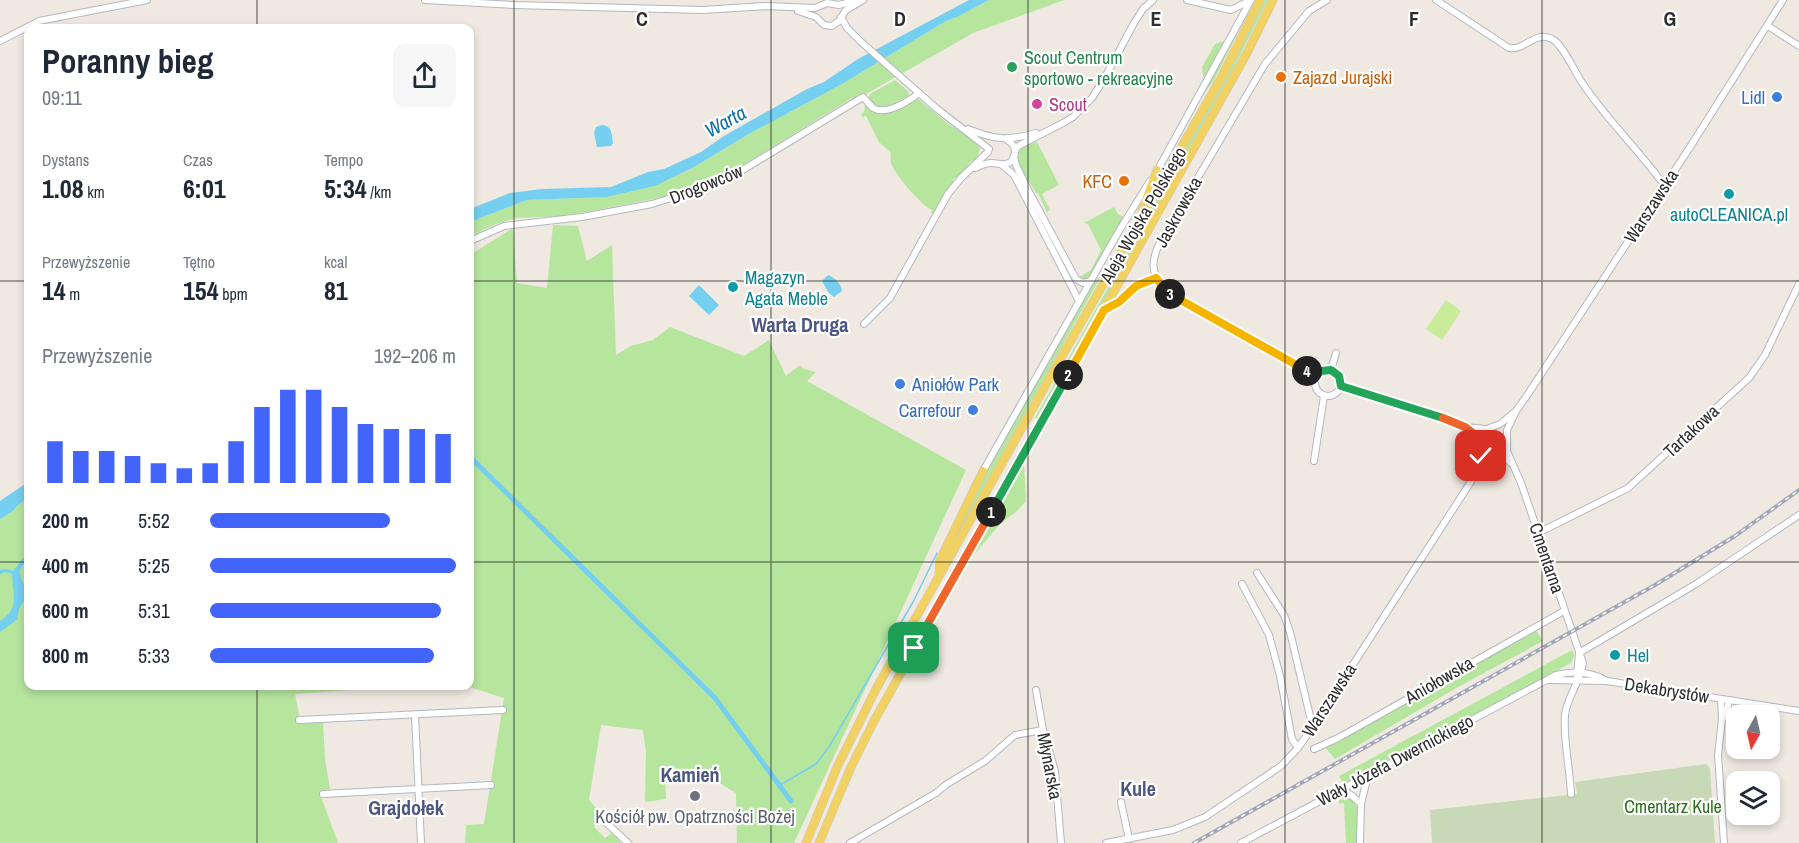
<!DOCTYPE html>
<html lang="pl">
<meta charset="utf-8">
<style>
body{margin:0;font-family:"Archivo Narrow",sans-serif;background:#f6f6f7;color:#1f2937;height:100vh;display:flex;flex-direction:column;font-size:22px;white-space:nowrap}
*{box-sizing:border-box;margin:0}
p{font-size:20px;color:#747a83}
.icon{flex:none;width:33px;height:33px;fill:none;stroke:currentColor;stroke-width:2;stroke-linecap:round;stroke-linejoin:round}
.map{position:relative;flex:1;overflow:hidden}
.details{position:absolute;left:24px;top:24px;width:450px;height:666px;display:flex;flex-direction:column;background:#fff;border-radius:12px;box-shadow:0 3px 9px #0003}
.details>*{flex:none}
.needle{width:39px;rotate:188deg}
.tools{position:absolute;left:1726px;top:705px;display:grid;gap:12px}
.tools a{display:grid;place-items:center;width:54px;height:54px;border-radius:12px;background:#fff;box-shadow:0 3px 9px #0003;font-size:30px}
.pin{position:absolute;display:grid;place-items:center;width:51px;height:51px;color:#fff;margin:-26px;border-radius:12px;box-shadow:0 3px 9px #0006}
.km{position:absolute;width:30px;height:30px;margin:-15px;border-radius:50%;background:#222;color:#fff;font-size:16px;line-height:30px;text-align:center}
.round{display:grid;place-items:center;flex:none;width:63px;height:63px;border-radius:12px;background:#f6f6f7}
.head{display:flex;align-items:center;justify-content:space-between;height:102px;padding:0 18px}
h1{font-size:33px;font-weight:800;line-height:45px}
.figures{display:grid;grid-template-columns:repeat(3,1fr);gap:9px;height:102px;padding:6px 18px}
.figures div{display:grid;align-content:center}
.figures b{font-size:26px;font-weight:800}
.figures small{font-size:16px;font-weight:400}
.figures p{font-size:16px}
.chart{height:168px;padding:12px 18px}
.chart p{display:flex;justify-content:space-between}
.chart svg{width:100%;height:108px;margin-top:6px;stroke:#4264fb;stroke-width:6}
ul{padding:0 18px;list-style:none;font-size:20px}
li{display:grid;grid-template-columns:96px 72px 1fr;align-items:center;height:45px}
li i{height:15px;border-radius:8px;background:#4264fb}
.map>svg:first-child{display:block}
</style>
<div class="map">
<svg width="1799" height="843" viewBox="0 0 1799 843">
<rect width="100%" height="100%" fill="#efe9e1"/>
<!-- green -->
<g fill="#b6e59e">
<polygon points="989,0 1064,0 973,33 859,98 852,98 737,169 664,197 565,216 516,218 496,224 470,236 470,222 527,200 607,197 655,186 694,167 747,135 842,84 946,21 957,17"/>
<polygon points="1265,0 1268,0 1234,67 1038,419 1035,418 1204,116"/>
<polygon points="1253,3 1213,82 1202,96"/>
<polygon points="1224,41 1208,73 1203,77 1202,67 1215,44"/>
<polygon points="895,80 908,91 909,96 884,108 873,104 869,98 870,94"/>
<path d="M917,98l30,25 29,19 4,7 -3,9 -8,5c-3,8 -9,12 -16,16l1,3 -20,31h-3l1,-3c-11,-5 -37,-35 -41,-47 -1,-2 0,-8 0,-10l-12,-11 -13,-26 -4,1 -1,-3 3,-2 1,-7c20,15 32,6 52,-7z"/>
<polygon points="1037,142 1059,185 1042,194 1050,210 1047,212 1038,193 1036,193 1017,162 1020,147"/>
<polygon points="1114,207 1118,214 1126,219 1090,277 1085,280 1078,278 1091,270 1101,250 1088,224 1084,223"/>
<path d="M553,225l25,1 9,35 25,-16 4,110 15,-9 22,-6 17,-13 74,29 25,-16 17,36 14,-11 4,4 12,3 -9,9 159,89 -172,373h-57l-1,-50c-15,-8 -35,-26 -54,-20 -4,2 -8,4 -13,5l-2,-1 -2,2 1,20 -21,3 1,-49 -3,-23 -42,-5 -12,75 12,14 -4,3 -3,10 11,11 7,-5 9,10h-156l1,-18 18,-1 20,-126 -38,-12h4v-431l43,-27 4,55 30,5z"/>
<polygon points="1099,277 1100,278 942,563 996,452 1093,283"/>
<polygon points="1024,465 1026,501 1017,511 1000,524 971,558"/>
<polygon points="28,498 28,686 407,686 295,694 301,724 323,722 325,759 330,789 319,791 338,843 0,843 0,519 13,511 18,505"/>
<polygon points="1536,630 1543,641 1458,687 1335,759 1324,746"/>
<polygon points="1572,650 1574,656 1571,663 1344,784 1339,776"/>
<polygon points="1352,798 1358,809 1357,840 1356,843 1346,843 1344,803 1339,804 1339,800"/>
</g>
<!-- cemetery -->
<polygon fill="#c8d9b8" points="1706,764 1710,768 1715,843 1432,843 1430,810 1577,794 1575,782"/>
<!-- pitch -->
<polygon fill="#c9ec9a" points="1446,300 1461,311 1442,340 1426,329"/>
<!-- water -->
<g fill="#75cff0">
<polygon points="969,0 989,0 957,17 946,21 842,84 747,135 694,167 655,186 607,197 527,200 470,222 470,209 510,193 542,189 611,187 648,172 664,169 701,152 724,136 807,89 824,82 858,59"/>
<path d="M602,125c10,1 10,9 11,18l-2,3 -14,1 -3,-14 2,-6z"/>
<path d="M828,275c7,3 13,8 14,16l-8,6 -6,-5 -6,-11z"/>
<polygon points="699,285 719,305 709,315 689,296"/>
<polygon points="28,482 28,498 18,505 13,511 0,519 0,501"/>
<path d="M28,552c1,9 -6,11 -8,19 -1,7 7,17 8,25 -6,7 -11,13 -10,23l-18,13v-11c20,-13 13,-25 12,-47l-7,-2 -5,2v-4l8,-1 5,2z"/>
</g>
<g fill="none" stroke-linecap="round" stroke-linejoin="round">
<!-- stream -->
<polyline stroke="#75cff0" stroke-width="1.5" points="780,785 816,764 829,747 913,602 937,553"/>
<!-- canal -->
<polyline stroke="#75cff0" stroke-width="5" points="470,457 715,698 791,801"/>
<!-- minor casing -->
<g stroke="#b4b7c1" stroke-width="8">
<g id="minor">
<polyline points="425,0 514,5 703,10 766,6 815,8 827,3 839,5 857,0"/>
<polyline points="1187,0 1231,10 1249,1"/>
<path d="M1436,0l73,48c16,3 26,-18 43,-9 11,5 23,34 31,45 24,36 56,66 81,101"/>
<polyline points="798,11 816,17 824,25 832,26 839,21 846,10 863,0"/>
<polyline points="841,17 847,28 860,41 936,108 989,149"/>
<polyline points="1768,26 1799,46"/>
<polyline points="0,41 39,21 147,0"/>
<path d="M968,129c27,11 40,12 68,4"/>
<polyline points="1015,152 1017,147 1022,144 1063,123 1073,117 1092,98 1104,79 1134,23 1143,9 1153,0"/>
<polyline points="1014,157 1016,165 1027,188 1076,279 1083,283 1091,281"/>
<polyline points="1002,165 1014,175 1079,301"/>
<path d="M975,168c5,-2 10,-5 16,-5 9,0 12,4 21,-2 5,-8 4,-16 -5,-21"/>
<polyline points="1156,173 1251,0"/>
<path d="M470,241l34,-15 78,-9 70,-13 32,-10 57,-23 122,-74c3,3 7,8 10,11 13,8 36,-7 46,-15"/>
<path d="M1104,310c20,-12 29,-25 52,-32"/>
<polyline points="864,324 890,298 948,194 961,178 988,152"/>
<circle cx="1328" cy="383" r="13"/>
<polyline points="1331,370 1336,353"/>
<path d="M1316,376l-149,-83c-19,-20 -16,-36 -3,-58l101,-171 44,-53 18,-11"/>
<polyline points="1341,386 1428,412 1465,427 1485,429"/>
<path d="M1516,411l-9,19v21l14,32 62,180c-2,18 -16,33 -18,52 -2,26 5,53 6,79"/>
<polyline points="1465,427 1479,438"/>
<polyline points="1480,442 1484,449 1494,453 1501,450 1506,444"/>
<polyline points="1498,452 1512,464"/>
<polyline points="1314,461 1324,396"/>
<polyline points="1479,469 1481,456 1479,440 1481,434 1487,429 1500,424 1516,411 1526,397 1692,144 1783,0"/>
<polyline points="983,471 1119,231 1150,181"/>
<polyline points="1538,533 1628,488 1749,378 1765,355 1799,284"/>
<polyline points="1257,573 1284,615 1290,632 1310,716 1316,722"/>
<polyline points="1242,584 1269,635 1280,676 1292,739 1298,748"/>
<polyline points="1579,653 1696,584 1799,515"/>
<polyline points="1577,676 1579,653"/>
<polyline points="1550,680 1607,681 1799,711"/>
<polyline points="1036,690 1043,730 1055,771 1061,843"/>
<polyline points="1721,699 1722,719 1718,755 1724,843"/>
<polyline points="415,715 421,843"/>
<polyline points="1722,719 1726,715 1729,700"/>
<polyline points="299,720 503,710"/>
<polyline points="1314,749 1338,738 1564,611"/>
<polyline points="1340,789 1351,795 1361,804"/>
<polyline points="323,794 491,785"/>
<polyline points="1121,802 1129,839"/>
<polyline points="599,816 628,843"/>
<polyline points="850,843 936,793 947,784 985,761 1015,735 1043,730"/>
<polyline points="1106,843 1173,830 1205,817 1281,766 1298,748 1316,722 1479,469 1494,453"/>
<path d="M1241,843l315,-168c17,-4 36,-3 51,6"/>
<polyline points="1360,843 1361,804 1368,775"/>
</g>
</g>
<!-- major casing -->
<g stroke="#c9c9c9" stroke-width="9">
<g id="major">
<polyline points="1142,211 1157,170"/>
<polyline points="939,573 940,560 983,471"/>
<polyline points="806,843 838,765 876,689 1062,356 1221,78 1260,0"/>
<polyline points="819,843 851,767 874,721 1170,191 1247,53 1273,0"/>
</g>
</g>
<!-- minor -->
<use href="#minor" stroke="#fff" stroke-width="6"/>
<!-- major -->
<use href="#major" stroke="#f2d163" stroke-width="8"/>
<!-- rail casing -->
<g stroke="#a3a6b8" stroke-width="4">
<polyline id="rail" points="1194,843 1655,585 1735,536 1799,490"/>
</g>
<!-- rail -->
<use href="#rail" stroke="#fff" stroke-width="1.5" stroke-dasharray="4.5" stroke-linecap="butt"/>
</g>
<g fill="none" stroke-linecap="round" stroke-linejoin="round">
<!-- split-1 casing -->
<g stroke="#fff" stroke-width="12">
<polyline id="split-1" points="914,648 991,512"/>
</g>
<!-- split-2 casing -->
<g stroke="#fff" stroke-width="12">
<polyline id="split-2" points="991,512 1068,375"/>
</g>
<!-- split-3 casing -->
<g stroke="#fff" stroke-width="12">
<polyline id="split-3" points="1068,375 1104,310 1119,302 1136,286 1156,278 1170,294"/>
</g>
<!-- split-4 casing -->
<g stroke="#fff" stroke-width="12">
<polyline id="split-4" points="1170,294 1307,371"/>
</g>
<!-- split-5 casing -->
<g stroke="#fff" stroke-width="12">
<polyline id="split-5" points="1307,371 1316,376 1321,371 1331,370 1339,376 1341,386 1443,418"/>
</g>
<!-- split-6 casing -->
<g stroke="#fff" stroke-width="12">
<polyline id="split-6" points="1443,418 1465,427 1479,438 1481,456"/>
</g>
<!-- split-1 -->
<use href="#split-1" stroke="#f0652b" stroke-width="8"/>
<!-- split-2 -->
<use href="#split-2" stroke="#22a559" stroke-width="8"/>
<!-- split-3 -->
<use href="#split-3" stroke="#f5b400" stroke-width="8"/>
<!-- split-4 -->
<use href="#split-4" stroke="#f5b400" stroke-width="8"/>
<!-- split-5 -->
<use href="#split-5" stroke="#22a559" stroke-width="8"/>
<!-- split-6 -->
<use href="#split-6" stroke="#f0652b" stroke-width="8"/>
</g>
<!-- grid -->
<path fill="none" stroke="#2e2e2e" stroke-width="1.5" stroke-opacity="0.55" d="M257,0v28M514,0v843M771,0v843M1028,0v843M1285,0v843M1542,0v843M0,281h28M470,281h1329M0,562h28M470,562h1329M257,686v157"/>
<!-- markers -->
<circle fill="#2e9e5b" stroke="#fff" stroke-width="2" cx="1012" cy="67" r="6"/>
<g fill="#e8710a" stroke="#fff" stroke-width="2">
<circle cx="1281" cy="77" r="6"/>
<circle cx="1124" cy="181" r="6"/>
</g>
<g fill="#3f7fe0" stroke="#fff" stroke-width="2">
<circle cx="1777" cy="97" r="6"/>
<circle cx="900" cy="384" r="6"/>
<circle cx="973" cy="410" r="6"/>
</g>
<circle fill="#d1479c" stroke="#fff" stroke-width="2" cx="1037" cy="104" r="6"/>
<g fill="#0f9aa8" stroke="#fff" stroke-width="2">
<circle cx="1729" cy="194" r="6"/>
<circle cx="733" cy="287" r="6"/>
<circle cx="1615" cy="655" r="6"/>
</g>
<circle fill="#6b7280" stroke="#fff" stroke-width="2" cx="695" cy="796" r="6"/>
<g text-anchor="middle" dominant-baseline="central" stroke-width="4.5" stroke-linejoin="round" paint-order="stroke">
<!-- leisure labels -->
<g font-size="18" fill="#27864d" stroke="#fff" text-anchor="start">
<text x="1024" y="57">Scout Centrum<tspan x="1024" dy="21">sportowo - rekreacyjne</tspan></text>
</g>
<!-- food labels -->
<g font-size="18" fill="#c56008" stroke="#fff" text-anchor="start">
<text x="1293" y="77">Zajazd Jurajski</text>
<text x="1112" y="181" text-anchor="end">KFC</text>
</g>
<!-- shop labels -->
<g font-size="18" fill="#366cbe" stroke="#fff" text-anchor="end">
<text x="1765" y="97">Lidl</text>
<text x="912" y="384" text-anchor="start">Aniołów Park</text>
<text x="961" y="410">Carrefour</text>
</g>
<!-- hotel labels -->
<g font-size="18" fill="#b23c85" stroke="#fff" text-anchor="start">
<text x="1049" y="104">Scout</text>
</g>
<!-- street labels -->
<g font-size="18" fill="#2e2e2e" stroke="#fff">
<text transform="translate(706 184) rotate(-22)">Drogowców</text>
<text transform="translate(1651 206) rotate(-57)">Warszawska</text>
<text transform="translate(1178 212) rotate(-61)">Jaskrowska</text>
<text transform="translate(1143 215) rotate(-60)">Aleja Wojska Polskiego</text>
<text transform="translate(1691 431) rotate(-43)">Tartakowa</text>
<text transform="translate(1547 558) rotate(71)">Cmentarna</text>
<text transform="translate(1439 680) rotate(-30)">Aniołowska</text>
<text transform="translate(1667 690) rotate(9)">Dekabrystów</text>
<text transform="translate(1329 700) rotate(-57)">Warszawska</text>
<text transform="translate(1395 760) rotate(-28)">Wały Józefa Dwernickiego</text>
<text transform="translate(1050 766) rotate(79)">Młynarska</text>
</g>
<!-- culture labels -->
<g font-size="18" fill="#0d838f" stroke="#fff" text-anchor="start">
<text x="1729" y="214" text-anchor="middle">autoCLEANICA.pl</text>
<text x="745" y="277">Magazyn<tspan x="745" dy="21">Agata Meble</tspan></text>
<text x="1627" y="655">Hel</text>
</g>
<!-- park labels -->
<g font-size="18" fill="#2c6e1b" stroke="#fff">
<text x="1673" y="806">Cmentarz Kule</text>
</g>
<!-- worship labels -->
<g font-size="18" fill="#5b616d" stroke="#fff">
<text x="695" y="816">Kościół pw. Opatrzności Bożej</text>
</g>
<!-- water labels -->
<g font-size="20" font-style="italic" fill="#0d6fa3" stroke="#fff">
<text transform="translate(725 121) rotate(-29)">Warta</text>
</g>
<!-- neighbourhood labels -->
<g font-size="20" font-weight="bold" fill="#4d5680" stroke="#fff">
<text x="800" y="324">Warta Druga</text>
<text x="690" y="774">Kamień</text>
<text x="1138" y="788">Kule</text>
<text x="406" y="807">Grajdołek</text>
</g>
</g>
<g font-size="20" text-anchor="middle" font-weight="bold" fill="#2e2e2e" stroke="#fff" stroke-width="4.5" stroke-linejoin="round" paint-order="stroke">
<text x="642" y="26">C</text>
<text x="900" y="26">D</text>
<text x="1156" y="26">E</text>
<text x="1414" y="26">F</text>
<text x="1670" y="26">G</text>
</g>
</svg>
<div class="tools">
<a><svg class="needle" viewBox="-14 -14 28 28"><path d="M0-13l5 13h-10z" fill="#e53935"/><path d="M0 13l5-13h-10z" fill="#747a83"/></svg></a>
<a><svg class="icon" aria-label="layers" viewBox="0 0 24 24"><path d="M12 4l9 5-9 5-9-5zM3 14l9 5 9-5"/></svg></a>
</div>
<div class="pin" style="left:914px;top:648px;background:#1e9e55"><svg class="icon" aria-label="arrive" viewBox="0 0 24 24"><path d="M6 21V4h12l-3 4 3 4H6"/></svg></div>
<div class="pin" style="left:1481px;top:456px;background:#d93025"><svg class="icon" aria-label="check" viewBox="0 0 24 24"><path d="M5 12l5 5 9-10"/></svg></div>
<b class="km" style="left:991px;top:512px">1</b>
<b class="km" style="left:1068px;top:375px">2</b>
<b class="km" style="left:1170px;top:294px">3</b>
<b class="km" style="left:1307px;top:371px">4</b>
<section class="details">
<div class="head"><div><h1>Poranny bieg</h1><p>09:11</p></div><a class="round"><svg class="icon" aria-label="share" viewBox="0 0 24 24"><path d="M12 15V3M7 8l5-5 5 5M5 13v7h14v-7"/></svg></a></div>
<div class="figures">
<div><p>Dystans</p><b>1.08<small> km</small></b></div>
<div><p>Czas</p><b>6:01</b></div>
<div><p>Tempo</p><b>5:34<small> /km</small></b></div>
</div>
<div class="figures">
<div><p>Przewyższenie</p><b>14<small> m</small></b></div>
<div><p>Tętno</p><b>154<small> bpm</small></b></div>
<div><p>kcal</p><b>81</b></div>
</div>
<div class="chart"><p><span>Przewyższenie</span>192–206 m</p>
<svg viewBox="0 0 160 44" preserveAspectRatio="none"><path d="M5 44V27M15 44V31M25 44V31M35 44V33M45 44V36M55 44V38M65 44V36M75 44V27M85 44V13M95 44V6M105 44V6M115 44V13M125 44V20M135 44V22M145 44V22M155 44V24"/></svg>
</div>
<ul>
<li><b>200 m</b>5:52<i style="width:73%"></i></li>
<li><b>400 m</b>5:25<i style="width:100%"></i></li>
<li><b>600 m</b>5:31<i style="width:94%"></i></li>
<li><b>800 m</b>5:33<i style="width:91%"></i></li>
</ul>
</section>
</div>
